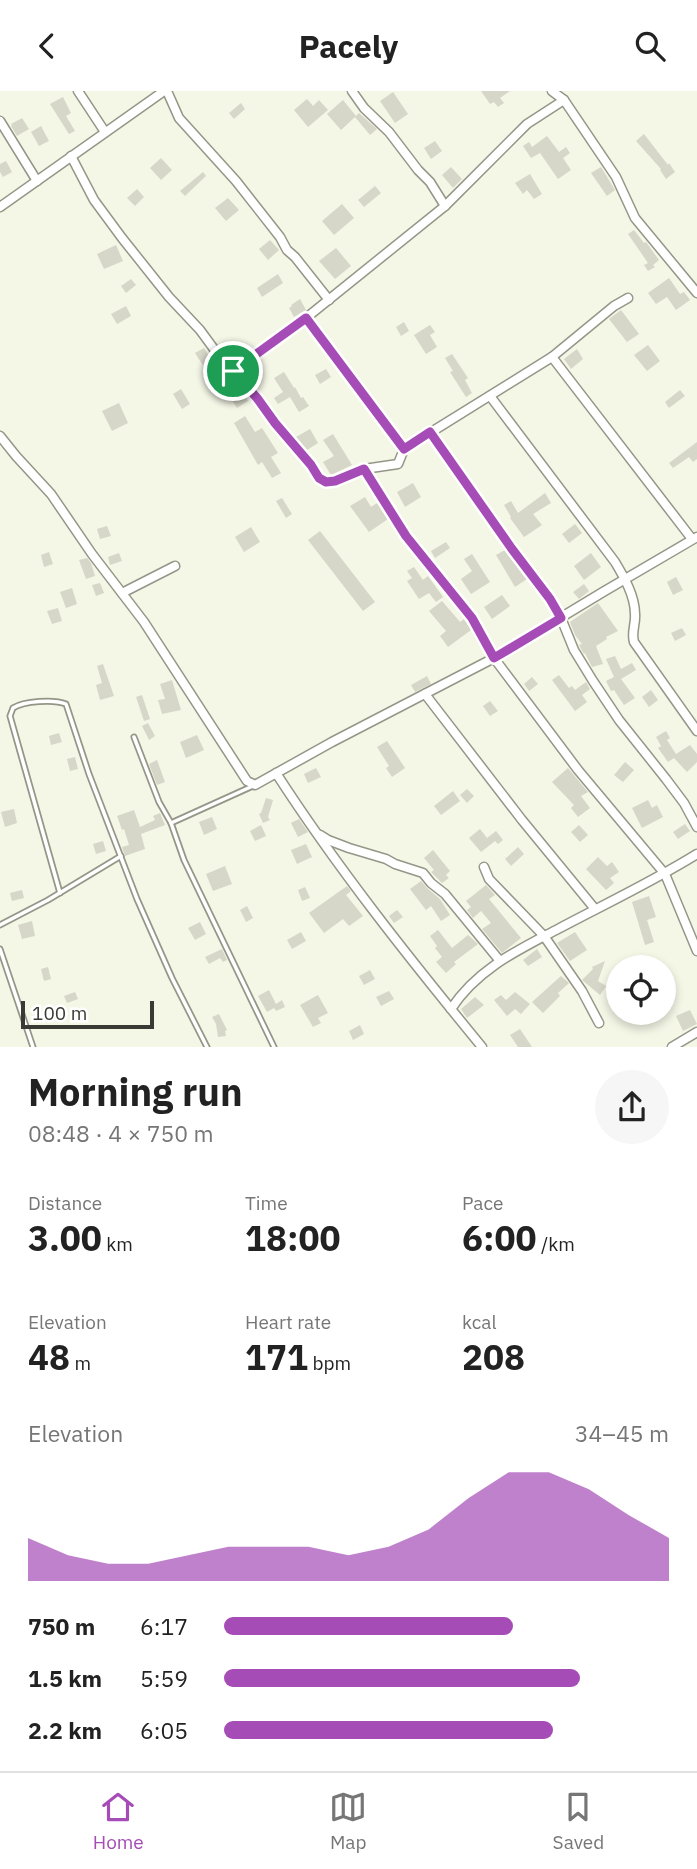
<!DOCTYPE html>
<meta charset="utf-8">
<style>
body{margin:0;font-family:"IBM Plex Sans",sans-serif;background:#f6f6f6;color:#222;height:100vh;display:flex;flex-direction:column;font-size:26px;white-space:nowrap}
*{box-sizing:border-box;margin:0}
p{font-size:23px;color:#767676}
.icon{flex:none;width:38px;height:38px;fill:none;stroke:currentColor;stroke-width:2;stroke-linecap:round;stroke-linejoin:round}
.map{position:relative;height:956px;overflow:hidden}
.panel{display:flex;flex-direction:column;background:#fff;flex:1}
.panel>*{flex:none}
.fabs{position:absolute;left:606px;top:864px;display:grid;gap:14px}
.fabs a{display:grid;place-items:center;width:70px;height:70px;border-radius:50%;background:#fff;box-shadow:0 4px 10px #0003;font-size:35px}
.scale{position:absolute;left:21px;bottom:18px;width:133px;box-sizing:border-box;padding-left:7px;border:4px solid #393a34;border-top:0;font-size:19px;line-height:24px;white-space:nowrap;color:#393a34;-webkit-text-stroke:5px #fff;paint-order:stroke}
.pin{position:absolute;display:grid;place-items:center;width:60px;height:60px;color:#fff;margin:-30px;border:4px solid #fff;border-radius:50%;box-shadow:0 2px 7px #0007}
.round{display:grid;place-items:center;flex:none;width:74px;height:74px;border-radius:37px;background:#f6f6f6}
.headline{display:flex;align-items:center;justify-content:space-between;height:119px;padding:0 28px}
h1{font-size:38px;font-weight:700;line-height:52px}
.stats{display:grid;grid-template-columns:repeat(3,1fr);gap:10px;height:119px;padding:7px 28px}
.stats div{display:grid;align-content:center}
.stats b{font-size:35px;font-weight:700}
.stats small{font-size:19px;font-weight:400}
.stats p{font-size:19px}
.chart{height:196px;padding:14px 28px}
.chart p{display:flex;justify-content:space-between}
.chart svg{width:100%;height:126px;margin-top:7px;fill:#a64cb7;opacity:.7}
ul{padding:0 28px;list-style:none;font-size:23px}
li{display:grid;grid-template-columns:112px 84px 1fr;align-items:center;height:52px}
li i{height:18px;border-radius:9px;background:#a64cb7}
header{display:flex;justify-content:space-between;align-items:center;height:91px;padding:0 28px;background:#fff;font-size:32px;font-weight:700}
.dock{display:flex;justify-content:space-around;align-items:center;height:98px;border-top:2px solid #e0e0e0;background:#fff;font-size:19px;color:#767676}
.dock a{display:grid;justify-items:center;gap:4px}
.dock .on{color:#a64cb7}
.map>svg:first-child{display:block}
</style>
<header><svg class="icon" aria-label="back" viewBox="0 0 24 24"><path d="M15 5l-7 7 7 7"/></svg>Pacely<svg class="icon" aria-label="search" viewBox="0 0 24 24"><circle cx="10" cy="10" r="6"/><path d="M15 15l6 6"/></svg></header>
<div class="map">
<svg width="697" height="956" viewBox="0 0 697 956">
<rect width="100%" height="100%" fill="#f4f6e6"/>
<!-- building -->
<g fill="#d6d7c8">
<polygon points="481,0 510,0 500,7 504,12 498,16 494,11 490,13"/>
<polygon points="393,1 408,23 395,32 380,10"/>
<polygon points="63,6 71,22 66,25 75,40 69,43 50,13"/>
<polygon points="307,8 313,15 319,9 328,19 308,36 294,19"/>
<polygon points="343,9 356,25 359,22 377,38 370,44 355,26 341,39 327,23"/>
<polygon points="241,12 245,18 234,28 229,22"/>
<polygon points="22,27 29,38 17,45 11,35 12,35 11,33"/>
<polygon points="41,35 49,50 39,55 31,41"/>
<polygon points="644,43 668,74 669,72 675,81 666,88 660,79 661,78 636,50"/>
<polygon points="547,45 559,61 566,56 570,62 563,67 571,79 558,88 540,62 531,67 523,55 529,51 532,56"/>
<polygon points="435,50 442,60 431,68 424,57"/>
<polygon points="161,67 172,79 161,89 150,77"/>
<polygon points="6,70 12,81 3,86 0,81 0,73"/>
<polygon points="451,76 462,88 453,97 442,84"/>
<polygon points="601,76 615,99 607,105 591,82"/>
<polygon points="203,81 206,85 185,105 180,100"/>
<polygon points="530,83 542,103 534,108 527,99 523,103 515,92"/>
<polygon points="375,95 381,102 364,116 358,109"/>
<polygon points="137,98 144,106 135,115 127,107"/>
<polygon points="228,107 239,119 226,130 215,117"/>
<polygon points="342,113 354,127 334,144 322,130"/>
<polygon points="634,139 644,152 646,151 659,169 653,174 655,176 648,180 644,174 648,172 628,143"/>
<polygon points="270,149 279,159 268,169 259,158"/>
<polygon points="116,154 123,170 104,178 97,163"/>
<polygon points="336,157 351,175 335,188 319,170"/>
<polygon points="278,183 283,192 262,206 257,197"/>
<polygon points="669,187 680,203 684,201 690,209 676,219 667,206 656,213 648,202"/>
<polygon points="131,188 136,194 126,202 121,195"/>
<polygon points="300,208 306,219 294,226 289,217 292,215 291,214"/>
<polygon points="126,215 131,225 117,233 111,223"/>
<polygon points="621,219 639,243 627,251 609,228"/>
<polygon points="404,231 409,240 401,245 396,236"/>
<polygon points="430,234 435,241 430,244 437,256 426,263 414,244"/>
<polygon points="648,254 660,270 647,280 634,264"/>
<polygon points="204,257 213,272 215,270 222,281 211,287 195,262"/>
<polygon points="577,258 583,268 571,278 564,268"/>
<polygon points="452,263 468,287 465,289 472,302 466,306 450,281 453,280 445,267"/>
<polygon points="326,278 331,286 320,293 315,284"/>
<polygon points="284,281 294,297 295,296 301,307 303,306 309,315 299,321 290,306 278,313 274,307 283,301 274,287"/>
<polygon points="181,298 190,313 182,318 173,303"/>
<polygon points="680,299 685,305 669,317 665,311"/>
<polygon points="241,300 248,310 237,317 230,306"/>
<polygon points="119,312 128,332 112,340 102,320"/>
<polygon points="245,325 255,341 262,337 278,362 271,366 281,382 272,387 262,371 258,374 234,332"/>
<polygon points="310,338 318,352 307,359 296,346"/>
<polygon points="333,343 352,374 331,384 323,371 334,365 323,349"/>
<polygon points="697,351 697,368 693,371 689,366 673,377 669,372"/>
<polygon points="413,392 421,406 405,416 397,401"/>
<polygon points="545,402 551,412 533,423 542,434 524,446 510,427 511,426 504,414 511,410 518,422"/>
<polygon points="365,406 371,416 377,412 388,428 369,441 350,415"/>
<polygon points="282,407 292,423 286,427 276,410"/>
<polygon points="575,433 582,442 569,452 562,443"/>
<polygon points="107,435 111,445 100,448 97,438"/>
<polygon points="251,436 260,451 244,461 235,446"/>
<polygon points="320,440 375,511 363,520 308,449"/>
<polygon points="446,451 450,457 435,467 431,460"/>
<polygon points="505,459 527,488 515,496 496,464"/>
<polygon points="49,461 53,473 44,476 41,464"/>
<polygon points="119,462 122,470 110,474 108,466"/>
<polygon points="591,462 601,476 584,489 574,475"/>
<polygon points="472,463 490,491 471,503 461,488 472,480 464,468"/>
<polygon points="87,467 91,472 95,485 86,488 79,469"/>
<polygon points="414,476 423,489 428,485 443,506 436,511 429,502 419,508 407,490 412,487 407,480"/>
<polygon points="676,486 683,499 673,504 667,491"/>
<polygon points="100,492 104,502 96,505 92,494"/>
<polygon points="584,493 589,500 579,508 573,501"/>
<polygon points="72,497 77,513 66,517 60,501"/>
<polygon points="502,504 510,515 492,528 484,516"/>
<polygon points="442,510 460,531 464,528 471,539 448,556 440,545 446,540 429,520"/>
<polygon points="598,512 618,540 606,546 607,548 596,555 603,573 592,576 585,562 584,563 580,556 579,554 582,553 575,544 570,531"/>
<polygon points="58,517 62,530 52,533 47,520"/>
<polygon points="682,537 686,544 675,550 671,542"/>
<polygon points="615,565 621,578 632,572 636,579 621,588 635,607 624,614 614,599 611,600 606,590 614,586 606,568"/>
<polygon points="103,573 114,605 100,609 96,594 102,592 97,575"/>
<polygon points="559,584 569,597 572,595 575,599 586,591 590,598 582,604 587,611 575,620 552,589"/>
<polygon points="427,585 431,593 415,601 411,594"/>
<polygon points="532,586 538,593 529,600 524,593"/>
<polygon points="172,589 181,619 162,623 158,609 165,608 160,593"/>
<polygon points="651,599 658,609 649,616 642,606"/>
<polygon points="142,604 150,628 144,630 136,606"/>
<polygon points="490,610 498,620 490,625 483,615"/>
<polygon points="148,632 155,645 149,649 142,635"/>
<polygon points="666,640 670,647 667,649 676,663 690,654 697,663 697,671 687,681 674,667 668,671 658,657 661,655 656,646"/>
<polygon points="59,642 62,651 51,654 49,645"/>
<polygon points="197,644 204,659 186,667 180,651"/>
<polygon points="387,650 405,677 392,686 386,677 389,675 377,656"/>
<polygon points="75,666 78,678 70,680 67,668"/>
<polygon points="157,669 165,691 157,694 149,673"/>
<polygon points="625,671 634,679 623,691 614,684"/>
<polygon points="316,677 321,686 308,692 304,683"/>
<polygon points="568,677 588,701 581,705 590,717 578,726 571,717 574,714 552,691"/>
<polygon points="467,698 474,705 467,712 460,704"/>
<polygon points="453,700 460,710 441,724 434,715"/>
<polygon points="266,707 273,709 268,726 270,729 263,732 259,723 261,722"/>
<polygon points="648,709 652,717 657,714 663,726 642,737 632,717"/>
<polygon points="14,718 17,732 5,736 1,721"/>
<polygon points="134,719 140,736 155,729 153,725 160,722 165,734 141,743 145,758 125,765 122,756 129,754 124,738 122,739 117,725"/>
<polygon points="212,726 217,738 204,744 199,731"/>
<polygon points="299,728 308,741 298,746 291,732"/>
<polygon points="685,733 690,740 678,748 673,741"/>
<polygon points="261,734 266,745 255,750 250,740"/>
<polygon points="579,734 588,744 580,751 571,741"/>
<polygon points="480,738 487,747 496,740 503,749 498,753 495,750 481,761 469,747"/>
<polygon points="103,750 106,760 96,763 93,753"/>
<polygon points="306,753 312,766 297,773 291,759"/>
<polygon points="518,756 524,763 511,775 505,768"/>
<polygon points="433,759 450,780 446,784 449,787 442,792 431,781 434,779 424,767"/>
<polygon points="598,766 607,775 612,771 619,781 610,787 614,792 606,799 586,778"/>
<polygon points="225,775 232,793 213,800 206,783"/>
<polygon points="421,790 427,797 440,808 450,824 441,830 431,815 426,819 410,798"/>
<polygon points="486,794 495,804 489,808 521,847 502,862 482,838 491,832 481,820 473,827 467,819 471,816 466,810"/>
<polygon points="347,795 351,800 346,804 363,825 349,835 343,828 324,842 309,822"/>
<polygon points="305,796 310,807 302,810 298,799"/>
<polygon points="22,799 24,807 12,810 10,802"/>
<polygon points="649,805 656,826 647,829 654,851 645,854 632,811"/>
<polygon points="247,815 253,827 246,831 240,819"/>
<polygon points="397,819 403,826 394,832 389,825"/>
<polygon points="32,830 35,845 22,848 18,834"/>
<polygon points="200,831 206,843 195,849 188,837"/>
<polygon points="438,839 452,857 468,844 478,853 454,871 456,873 446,882 436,871 442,866 435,857 437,855 430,845"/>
<polygon points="301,841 306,850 292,858 287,849"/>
<polygon points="575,841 587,859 570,870 557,852"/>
<polygon points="222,858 227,869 223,871 220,867 209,873 205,866"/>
<polygon points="537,858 542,866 528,875 523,869"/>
<polygon points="605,870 598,890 606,895 600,904 582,889 593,878 592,876"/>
<polygon points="48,876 51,888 44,890 41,878"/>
<polygon points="370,879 375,888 364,894 359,885"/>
<polygon points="663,882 673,897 663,904"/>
<polygon points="561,885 569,892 558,902 560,905 543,922 532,911"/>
<polygon points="269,899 276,913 282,909 285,916 276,920 274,917 267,921 258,905"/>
<polygon points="389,900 394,908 381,915 376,906"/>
<polygon points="75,901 78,908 67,912 64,905"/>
<polygon points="515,901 530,913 521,923 515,918 507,925 494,909 501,904 506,909"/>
<polygon points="318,904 328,922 318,927 321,932 313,936 300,914"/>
<polygon points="475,906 484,914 467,927 461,918"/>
<polygon points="690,919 697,933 683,940 676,925"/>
<polygon points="219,923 227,939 225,940 226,945 218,946 216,933 212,926"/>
<polygon points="360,934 364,943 353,949 349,940"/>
<polygon points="520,938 532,956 518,956 510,944"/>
</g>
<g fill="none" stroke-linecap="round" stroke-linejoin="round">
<!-- service casing -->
<g stroke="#959688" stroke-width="7">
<g id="service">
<polyline points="134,646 159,711 171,732 184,769 274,956"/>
<polyline points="171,732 255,694"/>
<path d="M60,802l-50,-177 3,-8c11,-7 41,-9 53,-4l23,70 48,125 35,79 35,69"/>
<polyline points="0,834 48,809 121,765"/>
<polyline points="0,858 33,956"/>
</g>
</g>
<!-- minor casing -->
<g stroke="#959688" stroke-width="11">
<g id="minor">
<polyline points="78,0 105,41"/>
<polyline points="167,0 179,27 236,90 280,146 287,159 295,166 329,209"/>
<polyline points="352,0 364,17 389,41 418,79 430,91 445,115"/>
<polyline points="552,0 564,9 616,86 635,127 697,202"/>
<polyline points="0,30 37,90"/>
<polyline points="71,65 94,109 122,147 169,206 200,239 222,269 256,307 275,333 311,374 319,387 326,391 335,390 364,378 398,373 404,358 552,266 614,215 628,207"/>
<polyline points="0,116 164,0"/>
<polyline points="306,227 404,358"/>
<polyline points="552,266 692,448"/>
<polyline points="233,280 306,227 445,115 527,33 564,9"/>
<path d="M490,305l125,166c9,15 20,34 20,52 1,10 -4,18 -1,28l63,89"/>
<polyline points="430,341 512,458 550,508 561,527 574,559 593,590 619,629 666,688 684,712 697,736"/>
<polyline points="0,345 16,365 51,403 92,463 144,531 247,690 255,694 332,651 494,567 603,501 697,446"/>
<polyline points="364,378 406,445 472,527 494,567 578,679 665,783 697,860"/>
<polyline points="122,502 175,475"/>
<polyline points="425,603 522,729 595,818"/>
<path d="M276,682c62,96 133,185 206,274"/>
<polyline points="320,744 328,749 349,757 386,768 395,773 423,782 431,792 445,803 500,870"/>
<polyline points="484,776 489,788 544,845 582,900 599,932"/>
<path d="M451,918c26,-40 67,-59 107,-80 47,-25 94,-47 139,-75"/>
<polyline points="672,956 697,941"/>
</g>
</g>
<!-- service -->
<use href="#service" stroke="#fff" stroke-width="3.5"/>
<!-- minor -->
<use href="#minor" stroke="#fff" stroke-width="8"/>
</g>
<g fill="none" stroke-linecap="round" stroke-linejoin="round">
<!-- route casing -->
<g stroke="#fff" stroke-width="14">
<polygon id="route" points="306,227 404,358 430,341 512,458 550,508 561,527 494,567 472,527 406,445 364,378 335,390 326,391 319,387 311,374 275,332 257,307 233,280"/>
</g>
<!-- route -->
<use href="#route" stroke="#a64cb7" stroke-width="9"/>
</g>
</svg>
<div class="fabs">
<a><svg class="icon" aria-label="locate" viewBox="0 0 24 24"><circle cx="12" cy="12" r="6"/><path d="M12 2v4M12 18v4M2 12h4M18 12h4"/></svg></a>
</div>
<div class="scale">100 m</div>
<div class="pin" style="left:233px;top:280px;background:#1e9e55"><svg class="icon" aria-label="arrive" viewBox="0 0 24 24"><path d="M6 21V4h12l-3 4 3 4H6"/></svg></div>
</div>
<section class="panel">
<div class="headline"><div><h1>Morning run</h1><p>08:48 · 4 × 750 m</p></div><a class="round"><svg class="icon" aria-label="share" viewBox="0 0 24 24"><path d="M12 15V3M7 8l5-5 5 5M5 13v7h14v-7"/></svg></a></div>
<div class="stats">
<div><p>Distance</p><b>3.00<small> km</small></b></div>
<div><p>Time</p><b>18:00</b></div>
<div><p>Pace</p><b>6:00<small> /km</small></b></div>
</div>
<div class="stats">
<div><p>Elevation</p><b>48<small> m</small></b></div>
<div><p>Heart rate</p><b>171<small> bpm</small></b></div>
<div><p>kcal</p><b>208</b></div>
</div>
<div class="chart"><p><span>Elevation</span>34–45 m</p>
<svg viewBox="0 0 160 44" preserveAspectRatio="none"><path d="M0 44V29L10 35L20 38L30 38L40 35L50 32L60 32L70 32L80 35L90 32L100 26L110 15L120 6L130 6L140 12L150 21L160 29V44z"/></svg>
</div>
<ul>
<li><b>750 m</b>6:17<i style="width:65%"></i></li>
<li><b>1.5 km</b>5:59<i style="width:80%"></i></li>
<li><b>2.2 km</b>6:05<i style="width:74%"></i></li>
</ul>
</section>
<nav class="dock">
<a class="on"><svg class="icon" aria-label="home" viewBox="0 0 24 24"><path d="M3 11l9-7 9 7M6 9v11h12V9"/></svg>Home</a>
<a><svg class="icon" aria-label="map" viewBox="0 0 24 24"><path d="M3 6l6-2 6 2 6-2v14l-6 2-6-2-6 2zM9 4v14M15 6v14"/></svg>Map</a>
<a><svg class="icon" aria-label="saved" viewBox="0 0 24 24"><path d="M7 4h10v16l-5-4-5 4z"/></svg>Saved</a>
</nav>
